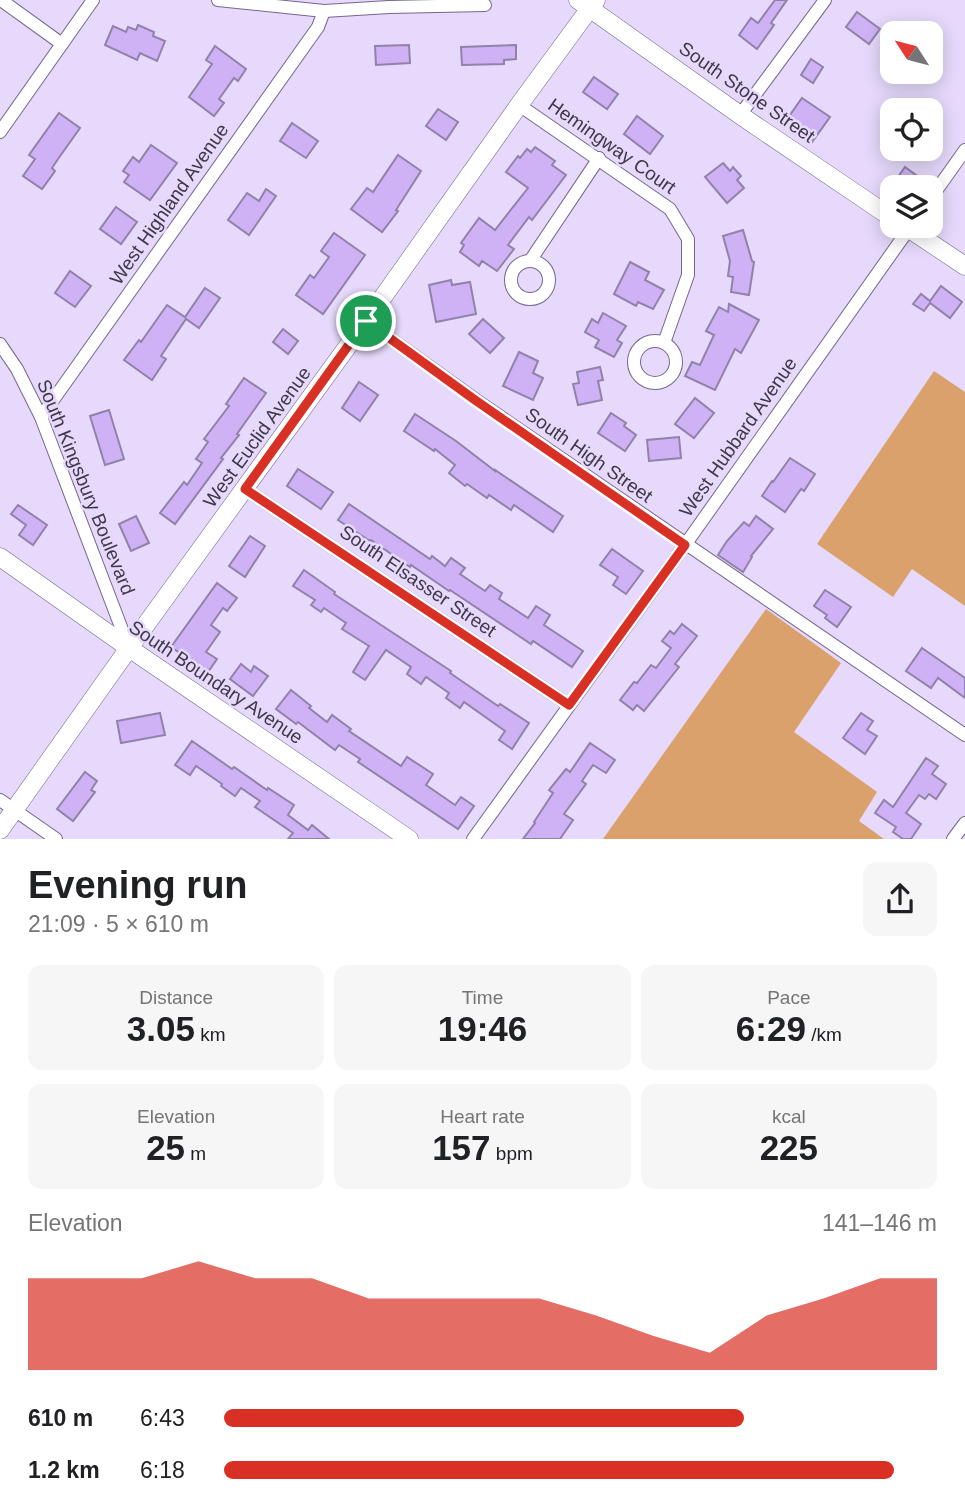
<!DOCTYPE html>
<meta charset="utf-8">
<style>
body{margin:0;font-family:Arial,sans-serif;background:#f6f6f6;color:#202124;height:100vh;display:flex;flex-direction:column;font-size:26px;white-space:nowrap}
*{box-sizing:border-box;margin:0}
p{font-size:23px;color:#757577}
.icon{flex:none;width:38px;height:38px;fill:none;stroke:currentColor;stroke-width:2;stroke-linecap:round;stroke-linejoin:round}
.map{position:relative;height:839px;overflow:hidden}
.panel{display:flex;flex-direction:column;background:#fff;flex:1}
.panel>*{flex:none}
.needle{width:46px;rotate:306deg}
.buttons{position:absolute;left:880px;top:21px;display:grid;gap:14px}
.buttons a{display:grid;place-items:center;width:63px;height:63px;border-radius:14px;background:#fff;box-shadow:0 4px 18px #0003;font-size:35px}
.pin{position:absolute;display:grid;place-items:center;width:60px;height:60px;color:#fff;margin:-30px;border:4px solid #fff;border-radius:50%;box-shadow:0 2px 7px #0007}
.round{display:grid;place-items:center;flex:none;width:74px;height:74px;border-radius:14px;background:#f6f6f6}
.summary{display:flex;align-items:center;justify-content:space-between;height:119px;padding:0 28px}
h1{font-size:38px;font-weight:700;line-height:52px}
.figures{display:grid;grid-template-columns:repeat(3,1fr);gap:10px;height:119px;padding:7px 28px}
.figures div{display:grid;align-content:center;border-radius:14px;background:#f6f6f6;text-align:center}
.figures b{font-size:35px;font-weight:700}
.figures small{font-size:19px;font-weight:400}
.figures p{font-size:19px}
.chart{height:196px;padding:14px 28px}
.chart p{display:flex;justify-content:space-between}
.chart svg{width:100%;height:126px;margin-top:7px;fill:#d93025;opacity:.7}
ul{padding:0 28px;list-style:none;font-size:23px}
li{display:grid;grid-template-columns:112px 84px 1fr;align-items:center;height:52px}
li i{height:18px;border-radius:9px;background:#d93025}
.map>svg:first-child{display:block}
</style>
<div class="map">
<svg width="965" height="839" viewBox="0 0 965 839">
<rect width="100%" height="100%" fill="#e6d9fb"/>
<!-- forest -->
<g fill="#daa16c">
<polygon points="934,371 965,392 965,606 912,569 893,597 817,544"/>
<polygon points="766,609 841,663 794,732 877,792 859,821 884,839 603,839"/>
</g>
<!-- building -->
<g fill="#ceb2f5" stroke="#9282aa" stroke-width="2">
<polygon points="775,0 787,0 771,23 774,25 757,49 739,35 751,18 758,23"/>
<polygon points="857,12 880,29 869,44 846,27"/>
<polygon points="138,25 154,32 153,36 165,41 157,61 140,53 137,60 105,45 113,26 126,32 128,27 136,30"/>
<polygon points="409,45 410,63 376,65 375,46"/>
<polygon points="516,45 516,59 504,60 504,64 462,65 461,47"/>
<polygon points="215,46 246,69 238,81 234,78 219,99 224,103 214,116 189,97 212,64 206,60"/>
<polygon points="811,59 823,67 813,83 801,75"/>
<polygon points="594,77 618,94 607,109 583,92"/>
<polygon points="802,98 830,117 812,142 785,122"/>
<polygon points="438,109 458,122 446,140 426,126"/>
<polygon points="59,113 80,128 58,159 52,168 55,171 42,189 23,176 35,159 29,155"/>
<polygon points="637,116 663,136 650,154 624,134"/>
<polygon points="292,123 318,141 306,158 280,141"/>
<polygon points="151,145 177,163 150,200 124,182 129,175 123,171 133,157 139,162"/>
<polygon points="535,147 555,161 552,165 566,175 532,220 529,217 508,245 514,249 497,271 482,261 479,266 460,252 464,245 461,243 479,218 495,230 528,188 506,172 518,156 520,158 527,149 531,152"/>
<polygon points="398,155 421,171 396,210 398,211 382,232 351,209 367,188 373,192"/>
<polygon points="723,163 730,171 733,167 741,176 737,180 744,188 727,203 705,177"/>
<polygon points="905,167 920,178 913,187 891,187"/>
<polygon points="266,189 276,196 249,235 228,220 247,193 259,201"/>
<polygon points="116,207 137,222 121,244 100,229"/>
<polygon points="743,230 752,261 754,262 749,295 731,292 733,277 728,276 730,261 723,236"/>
<polygon points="334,233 365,255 323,314 296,295 310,275 314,278 329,257 321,251"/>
<polygon points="630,262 649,272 645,280 664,290 653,309 638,302 636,306 614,294"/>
<polygon points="70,271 91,286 75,307 55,293"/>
<polygon points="451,280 452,285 470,282 476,314 436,322 429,285"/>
<polygon points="941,286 962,302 950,318 930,303 924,311 913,304 921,294 930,301"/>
<polygon points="205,288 220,298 199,328 186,319 161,356 166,359 152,380 124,360 139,340 141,342 167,305 185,317"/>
<polygon points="729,304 759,320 741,353 735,349 715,390 685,376 692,362 700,365 714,335 706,331 719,307 728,312"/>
<polygon points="603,313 626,326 617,340 622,343 614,357 595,347 599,340 585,332 592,319 598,323"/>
<polygon points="483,319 504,338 490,353 469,334"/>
<polygon points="283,329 298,341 288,354 273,342"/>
<polygon points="519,352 538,361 533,373 543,378 533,400 503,386"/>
<polygon points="600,367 603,380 598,381 602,400 578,405 573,384 579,383 577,372"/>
<polygon points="244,378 266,393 237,434 239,435 221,458 223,459 175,524 160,513 184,482 187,485 202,463 196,459 208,442 204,439 229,406 226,404"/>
<polygon points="359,382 378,395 360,421 342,408"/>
<polygon points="695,398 714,413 694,438 675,424"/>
<polygon points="109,410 124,459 105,465 90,416"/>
<polygon points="611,413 626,423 624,426 636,435 625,451 598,433"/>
<polygon points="415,414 456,441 495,471 495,470 563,516 553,532 514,505 511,510 489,495 487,498 467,484 465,486 449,473 455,465 435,449 434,451 404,431"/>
<polygon points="679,437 681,458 649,461 647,440"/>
<polygon points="790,458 815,474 804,491 801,489 785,512 762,496 772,481 773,482"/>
<polygon points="298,469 333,492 321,509 287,486"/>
<polygon points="349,504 430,559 432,556 445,566 451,558 465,568 460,574 485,591 490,585 502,593 499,599 528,618 536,606 550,615 544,625 583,651 572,667 533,641 531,644 450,590 449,591 411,565 410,567 371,540 370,541 338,520"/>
<polygon points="18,505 47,525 33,545 19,535 26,525 11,514"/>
<polygon points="136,516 149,543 131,551 119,524"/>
<polygon points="756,516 773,529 751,556 752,557 743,572 718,555 727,541 744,522 749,526"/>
<polygon points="250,536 265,546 245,577 229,566"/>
<polygon points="612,549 643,571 626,594 613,585 618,577 600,565"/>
<polygon points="304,570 335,592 334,594 451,671 450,673 498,706 500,704 529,723 512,749 499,740 505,731 464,702 460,708 446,698 449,693 426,677 421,684 407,674 411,667 386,650 365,680 353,672 369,646 342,629 346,623 324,608 321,612 311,605 315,600 293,586"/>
<polygon points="217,583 237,598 227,611 223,608 211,625 220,632 206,652 217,659 208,672 171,647"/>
<polygon points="825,590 851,607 837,627 825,618 827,615 814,606"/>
<polygon points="682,624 697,636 675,664 679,667 644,711 637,705 633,710 620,700 634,682 637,683 651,665 656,668 671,648 662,641 670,631 674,634"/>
<polygon points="922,648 965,678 965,698 938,678 931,688 906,671"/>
<polygon points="241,664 251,672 254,666 268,676 253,696 230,679"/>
<polygon points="291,690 311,706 309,708 327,722 332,715 351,729 349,731 401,766 407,757 433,774 426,785 455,805 461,797 474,806 458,829 358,762 360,759 339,745 335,750 298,722 296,724 276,709"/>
<polygon points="160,713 165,735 121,743 117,721"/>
<polygon points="861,713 873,721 867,730 877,736 865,754 843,738"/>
<polygon points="192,741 232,769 234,767 267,790 268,788 294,805 288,815 308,830 312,825 329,839 288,839 293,833 255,807 260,801 241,788 235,796 221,786 222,784 196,766 190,775 175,765"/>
<polygon points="590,743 615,760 606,773 593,765 582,781 586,784 564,814 573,820 560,839 523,839 535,823 534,822 553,793 549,790 566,769 570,772"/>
<polygon points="926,758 938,766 932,774 946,784 936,799 929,794 925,799 919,795 906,813 921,824 911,839 903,839 893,832 896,827 875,813 884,800 893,807"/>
<polygon points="85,772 97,781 91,790 95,792 73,821 57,809"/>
</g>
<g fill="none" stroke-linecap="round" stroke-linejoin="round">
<!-- street casing -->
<g stroke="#76668c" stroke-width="14">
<g id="street">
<polyline points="1,0 62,44"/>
<polyline points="218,0 324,11 389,7 485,5"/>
<polyline points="519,105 670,209 688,239 688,275 664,343"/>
<polyline points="740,115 825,0"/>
<polyline points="0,132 93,0"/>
<polyline points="931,198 965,150"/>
<circle cx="530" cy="280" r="19"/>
<polyline points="530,261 599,158"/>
<polyline points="366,321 476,400 965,735"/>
<circle cx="655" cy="362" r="21"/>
<polyline points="0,344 17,369 41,417 129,648"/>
<polyline points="41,417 318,27 324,11"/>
<polyline points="245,489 569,705"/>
<polyline points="0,800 56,839"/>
<polyline points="473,839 685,545 911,226"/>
<polyline points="953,839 965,823"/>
</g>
</g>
<!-- secondary casing -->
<g stroke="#76668c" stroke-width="19">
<g id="secondary">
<polyline points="578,0 740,115 892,218"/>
<polyline points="905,226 965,266"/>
<polyline points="0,557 129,648 409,839"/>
<polyline points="0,830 129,648 366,321 519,105 596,0"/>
</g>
</g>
<!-- street -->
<use href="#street" stroke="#fff" stroke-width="12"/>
<!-- secondary -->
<use href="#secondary" stroke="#fff" stroke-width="18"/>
</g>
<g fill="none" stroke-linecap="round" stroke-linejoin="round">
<!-- route casing -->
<g stroke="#fff" stroke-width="14">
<polygon id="route" points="366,321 475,400 685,545 569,705 245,489"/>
</g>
<!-- route -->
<use href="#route" stroke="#d93025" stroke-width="9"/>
</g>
<g text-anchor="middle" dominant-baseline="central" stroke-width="5" stroke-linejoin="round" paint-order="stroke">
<!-- street labels -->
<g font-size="19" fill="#3f3849" stroke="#e6d9fb">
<text transform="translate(747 92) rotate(35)">South Stone Street</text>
<text transform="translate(612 146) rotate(35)">Hemingway Court</text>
<text transform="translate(169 204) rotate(-55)">West Highland Avenue</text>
<text transform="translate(257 437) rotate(-54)">West Euclid Avenue</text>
<text transform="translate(738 437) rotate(-55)">West Hubbard Avenue</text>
<text transform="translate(589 455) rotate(35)">South High Street</text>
<text transform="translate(86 487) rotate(68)">South Kingsbury Boulevard</text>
<text transform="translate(418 581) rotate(34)">South Elsasser Street</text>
<text transform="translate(216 682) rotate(34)">South Boundary Avenue</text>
</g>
</g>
</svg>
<div class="buttons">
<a><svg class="needle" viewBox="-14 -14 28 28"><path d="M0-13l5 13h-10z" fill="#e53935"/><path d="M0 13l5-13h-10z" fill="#757577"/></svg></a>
<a><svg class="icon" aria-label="locate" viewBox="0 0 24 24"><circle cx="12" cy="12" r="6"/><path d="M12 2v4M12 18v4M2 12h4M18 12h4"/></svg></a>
<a><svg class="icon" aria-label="layers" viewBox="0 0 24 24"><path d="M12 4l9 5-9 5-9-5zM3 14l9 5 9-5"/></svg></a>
</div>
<div class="pin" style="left:366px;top:321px;background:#1e9e55"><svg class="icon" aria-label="arrive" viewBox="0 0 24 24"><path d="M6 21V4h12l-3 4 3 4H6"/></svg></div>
</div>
<section class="panel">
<div class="summary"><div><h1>Evening run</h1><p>21:09 · 5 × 610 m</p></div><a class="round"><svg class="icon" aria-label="share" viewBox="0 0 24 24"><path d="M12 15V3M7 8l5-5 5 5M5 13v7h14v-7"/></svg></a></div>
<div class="figures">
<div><p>Distance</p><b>3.05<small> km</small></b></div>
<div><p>Time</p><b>19:46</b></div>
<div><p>Pace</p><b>6:29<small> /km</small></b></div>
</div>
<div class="figures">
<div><p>Elevation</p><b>25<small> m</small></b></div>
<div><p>Heart rate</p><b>157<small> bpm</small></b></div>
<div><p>kcal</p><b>225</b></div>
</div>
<div class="chart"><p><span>Elevation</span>141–146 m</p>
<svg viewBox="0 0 160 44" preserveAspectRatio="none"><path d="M0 44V12L10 12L20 12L30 6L40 12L50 12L60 19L70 19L80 19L90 19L100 25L110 32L120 38L130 25L140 19L150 12L160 12V44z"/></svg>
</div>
<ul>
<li><b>610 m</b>6:43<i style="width:73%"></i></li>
<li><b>1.2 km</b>6:18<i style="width:94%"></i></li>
</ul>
</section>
